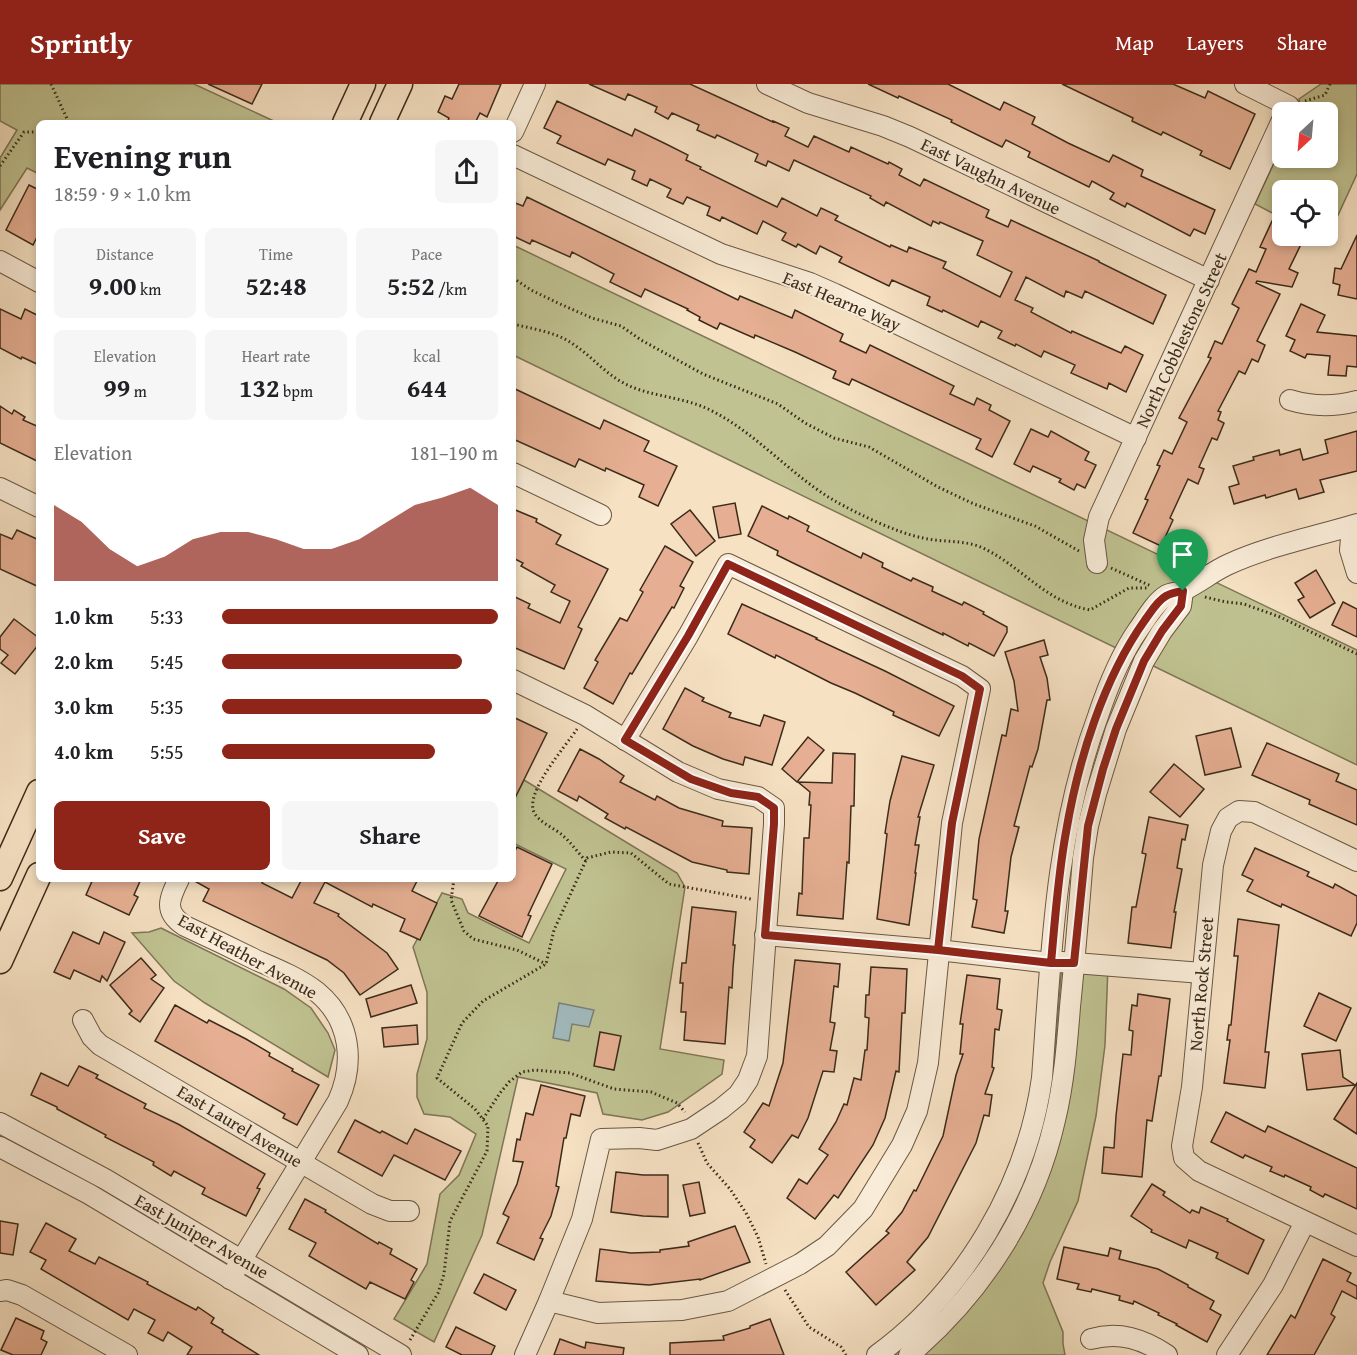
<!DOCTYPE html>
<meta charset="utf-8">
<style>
body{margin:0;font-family:"Gentium Book Plus",serif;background:#f6f6f6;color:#202124;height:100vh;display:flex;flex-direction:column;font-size:22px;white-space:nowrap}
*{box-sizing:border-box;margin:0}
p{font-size:20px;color:#757577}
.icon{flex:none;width:33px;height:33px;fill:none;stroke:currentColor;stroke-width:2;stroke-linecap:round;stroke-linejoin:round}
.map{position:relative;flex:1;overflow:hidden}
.drawer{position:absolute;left:36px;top:36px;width:480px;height:762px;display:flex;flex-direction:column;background:#fff;border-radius:9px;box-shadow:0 3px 9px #0003}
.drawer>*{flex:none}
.needle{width:39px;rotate:206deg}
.fabs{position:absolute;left:1272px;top:18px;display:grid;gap:12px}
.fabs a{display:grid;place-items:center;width:66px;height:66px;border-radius:9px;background:#fff;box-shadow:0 3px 9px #0003;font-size:30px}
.pin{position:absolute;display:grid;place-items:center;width:51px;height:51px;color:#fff;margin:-62px -26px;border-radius:50% 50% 50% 0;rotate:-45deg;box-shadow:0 0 6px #0007}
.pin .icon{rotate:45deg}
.round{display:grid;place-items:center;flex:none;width:63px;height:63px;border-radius:9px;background:#f6f6f6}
.headline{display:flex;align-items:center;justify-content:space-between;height:102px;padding:0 18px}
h1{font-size:33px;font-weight:700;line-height:45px}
.metrics{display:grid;grid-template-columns:repeat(3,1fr);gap:9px;height:102px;padding:6px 18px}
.metrics div{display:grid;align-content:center;border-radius:9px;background:#f6f6f6;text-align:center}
.metrics b{font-size:26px;font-weight:700}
.metrics small{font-size:16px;font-weight:400}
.metrics p{font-size:16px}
.chart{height:168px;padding:12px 18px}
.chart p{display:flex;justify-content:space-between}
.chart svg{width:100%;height:108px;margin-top:6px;fill:#8f2418;opacity:.7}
.cta{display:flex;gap:12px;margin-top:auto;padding:12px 18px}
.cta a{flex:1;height:69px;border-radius:9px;background:#8f2418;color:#fff;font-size:24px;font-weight:700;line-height:69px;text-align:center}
.cta a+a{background:#f6f6f6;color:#202124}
ul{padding:0 18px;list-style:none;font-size:20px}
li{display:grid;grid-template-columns:96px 72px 1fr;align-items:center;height:45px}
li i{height:15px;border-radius:8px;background:#8f2418}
header{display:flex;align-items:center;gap:36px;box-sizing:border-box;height:84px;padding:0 30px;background:#8f2418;color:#fff}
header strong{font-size:28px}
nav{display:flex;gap:33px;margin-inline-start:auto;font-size:21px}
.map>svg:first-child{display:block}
</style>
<header>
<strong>Sprintly</strong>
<nav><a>Map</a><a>Layers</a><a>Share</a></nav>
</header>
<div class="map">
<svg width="1357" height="1271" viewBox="0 0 1357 1271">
<rect width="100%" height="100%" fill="#f6e1c3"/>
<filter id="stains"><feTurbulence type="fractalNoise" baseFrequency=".00333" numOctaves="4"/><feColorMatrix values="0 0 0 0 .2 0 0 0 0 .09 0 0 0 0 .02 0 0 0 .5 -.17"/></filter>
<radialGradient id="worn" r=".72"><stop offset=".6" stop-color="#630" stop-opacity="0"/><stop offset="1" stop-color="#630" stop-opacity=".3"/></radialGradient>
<!-- green -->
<g fill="#c0c291" stroke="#7e7656" stroke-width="1.5">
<polygon points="0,0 194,0 278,39 39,39 39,90 27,84 0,126 0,74 17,46 0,37"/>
<polygon points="1321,0 1357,0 1357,90 1327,155 1319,152 1328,152 1328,106 1282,106 1282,134 1255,120 1282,62 1282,74 1328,74 1328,28 1302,28 1299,15"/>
<polygon points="513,161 1357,566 1357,681 513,271"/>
<polygon points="524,696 677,789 685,803 660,965 724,976 722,990 668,1028 642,1036 603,1030 597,1009 518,993 482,1151 434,1258 394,1235 427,1180 440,1110 459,1091 476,1050 450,1033 424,1030 417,1013 417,990 427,955 427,908 413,863 442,809 462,815 468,829 529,859 566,785 513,759 513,718"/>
<polygon points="161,844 284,905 311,924 328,949 335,966 328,993 205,919 174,897 132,849 149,848"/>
<polygon points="1062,878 1108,882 1105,961 1096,1032 1078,1117 1050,1178 1043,1199 1063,1248 1063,1260 1065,1271 894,1271 945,1225 969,1196 1013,1131 1037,1068 1052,1005"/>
</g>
<!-- water -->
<polygon fill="#a1bbbe" stroke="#79817c" stroke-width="1.5" points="559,919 594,926 589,943 572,940 569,957 553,954"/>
<!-- building -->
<g fill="#e6af93" stroke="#3c2b1a" stroke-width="1.5">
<polygon points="208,0 262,0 252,20"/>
<polygon points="459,0 501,0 487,33 480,29 475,39 447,39 449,34 438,28 445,12 452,15"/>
<polygon points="589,0 690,0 773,38 773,37 789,44 785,52 808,63 814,52 849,68 851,63 888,80 889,78 902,85 899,91 920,102 924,95 989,126 986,133 1008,143 1011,136 1099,177 1099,178 1166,211 1153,240 1085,207 1082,214 1066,207 1064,213 1026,193 1015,216 1033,224 1031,228 1071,249 1072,247 1121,269 1125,262 1143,271 1126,308 1109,299 1107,305 1071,289 1075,281 1044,267 1041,273 1016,260 1015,262 998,254 1002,247 981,237 978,243 943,226 942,228 927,221 930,213 892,196 889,202 839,178 842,173 820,162 816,170 798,160 796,163 782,156 786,149 763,137 757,150 722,133 720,137 707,131 710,123 687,113 683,120 667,113 671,105 650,95 647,102 632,95 635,87 608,75 605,81 557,59 561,52 544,44 557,17 632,52 635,45 666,60 688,71 686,76 701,83 700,85 777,123 782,114 817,132 821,124 838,132 835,136 890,163 891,161 907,168 909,163 931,172 946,178 943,184 1000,213 1012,188 977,171 983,157 940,138 939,140 933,137 931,142 886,118 884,122 870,114 871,112 794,76 789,87 768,77 766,82 755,77 758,70 717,51 715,54 697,46 699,41 672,29 668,35 655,28 657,23 628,10 625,16"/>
<polygon points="868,0 948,0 1000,26 1004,18 1035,33 1032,40 1068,59 1109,78 1113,71 1143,86 1141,92 1215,126 1205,150 1194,145 1190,152 1127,119 1125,123 1110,115 1114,109 1092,97 1089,103 1028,73 1030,68 1006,56 1002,63 951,38 952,36 899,12 898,14"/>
<polygon points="1062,0 1173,0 1205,14 1208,7 1255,30 1230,85 1200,71 1202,67 1163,48 1161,51 1132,37 1133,34"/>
<polygon points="29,101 39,106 39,149 33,161 6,146"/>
<polygon points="527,113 738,216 740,212 792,234 795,226 843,250 840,257 866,269 870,261 954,302 950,310 974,321 977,314 991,321 989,326 1010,337 992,373 976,365 981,355 852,295 849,301 833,294 836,287 795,268 755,251 754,254 720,239 717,245 699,236 700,233 687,226 688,225 645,205 641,213 610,198 614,190 572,168 570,173 532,156 530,160 513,152 513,118 523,122"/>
<polygon points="1273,135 1282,140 1282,152 1305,152 1289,185 1298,189 1292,203 1257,197 1256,199 1280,210 1257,257 1265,261 1258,278 1252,275 1245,290 1239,287 1218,327 1221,328 1218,336 1224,339 1217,356 1212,354 1199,383 1204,385 1198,400 1188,395 1170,434 1173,436 1161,462 1133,449 1148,416 1145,415 1160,382 1157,381 1164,366 1172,370 1187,338 1179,334 1211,274 1208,273 1215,257 1222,260 1239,224 1232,220 1249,185 1256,188 1266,165 1260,163"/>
<polygon points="1357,151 1357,215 1338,211 1340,201 1333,199 1335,184 1341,185"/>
<polygon points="1301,220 1325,231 1317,248 1357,252 1357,283 1347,282 1346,292 1328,291 1330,272 1307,270 1305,274 1290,267 1295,256 1286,252"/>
<polygon points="0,225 21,235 25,225 39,232 39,281 22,273 21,275 0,264"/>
<polygon points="513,304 600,345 604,336 649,357 644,367 677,382 658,422 639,413 644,401 606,384 605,387 579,375 575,383 513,355"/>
<polygon points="0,322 12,330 14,326 25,333 23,336 39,343 39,378 0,359"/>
<polygon points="1031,345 1048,353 1051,347 1089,368 1085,376 1096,381 1085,404 1077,400 1074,406 1059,398 1061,395 1033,382 1030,388 1014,380"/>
<polygon points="1357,347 1357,387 1320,396 1324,408 1299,415 1296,405 1266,414 1265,411 1234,420 1229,403 1239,400 1233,382 1254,376 1253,373 1279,366 1280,371 1300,365 1303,376 1328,369 1325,356"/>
<polygon points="735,419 741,450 719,454 713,423"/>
<polygon points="762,422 788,435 789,432 809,442 807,447 861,474 863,469 883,479 882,483 911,497 913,494 933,503 932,507 962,521 964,518 984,528 983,530 1007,543 1007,548 994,572 969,559 968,562 943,549 943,551 791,478 777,471 778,467 748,452"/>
<polygon points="513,425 537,435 536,438 561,451 556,460 608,485 578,543 582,545 564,585 513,563 513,512 530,520 528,524 560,539 570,517 551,508 555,501 521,482 523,479 513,474"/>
<polygon points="690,426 715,457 696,472 671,440"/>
<polygon points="17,446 39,456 39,503 0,485 0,450 12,455"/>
<polygon points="665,462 693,478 680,502 684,504 674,524 672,523 632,590 630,589 613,620 584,604 598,578 595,576 620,534 627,537 643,508 640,506"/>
<polygon points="1316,486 1335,519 1310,534 1298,516 1304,513 1295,499"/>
<polygon points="1343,518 1357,525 1357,553 1332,541"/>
<polygon points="742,520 817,554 816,555 885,587 954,622 939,652 893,631 894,628 855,609 831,599 776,571 775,574 728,550"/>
<polygon points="14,535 39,554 39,560 15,590 1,579 8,571 0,565 0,553"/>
<polygon points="1044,556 1048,571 1040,573 1047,594 1050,616 1047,616 1038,665 1032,683 1030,682 1014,742 1019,743 1011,773 1005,827 1008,827 1004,849 972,843 977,816 973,815 979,755 1002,651 1006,652 1011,625 1018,627 1014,597 1005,568"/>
<polygon points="685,604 704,614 702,617 731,629 729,633 760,642 764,631 785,638 772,681 745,673 743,681 723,675 693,662 663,645"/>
<polygon points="513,633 547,649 513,718"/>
<polygon points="1231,644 1241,683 1205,691 1196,652"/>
<polygon points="808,653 824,666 797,698 782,685"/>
<polygon points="1267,659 1339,690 1336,697 1357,706 1357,741 1309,720 1310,716 1252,691"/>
<polygon points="580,665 599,675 624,692 620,698 655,716 657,712 679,724 723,737 722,742 752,744 749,790 727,788 727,786 692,778 626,743 625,745 605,734 608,730 579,712 577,717 558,707"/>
<polygon points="833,669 855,670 854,722 851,722 849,779 847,778 843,835 797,831 799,809 802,810 804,754 809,754 811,721 809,721 810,708 798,698 832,699"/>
<polygon points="902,672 934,681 918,733 920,733 915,761 919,761 915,789 916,789 909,841 877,835 887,750 885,749 890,717"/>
<polygon points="1174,680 1204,705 1180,733 1150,708"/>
<polygon points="1149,733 1188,741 1185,756 1182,755 1177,784 1182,785 1174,828 1176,828 1171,864 1128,859 1132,823 1136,823 1146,770 1142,769"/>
<polygon points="517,763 552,780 528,831 531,832 522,853 479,832 499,795 513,795 513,771"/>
<polygon points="1255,764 1309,788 1307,792 1333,804 1335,800 1357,812 1357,839 1351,852 1282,820 1281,823 1247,807 1253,796 1242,791"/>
<polygon points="93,795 141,795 134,811 138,813 129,831 86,811"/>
<polygon points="191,795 264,795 262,799 292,814 302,795 418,795 412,807 437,819 420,856 400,847 405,835 373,820 372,823 325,798 314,819 339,830 338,832 387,869 398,885 360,911 344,889 327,876 203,817 209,805"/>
<polygon points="692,823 736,828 733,861 735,861 733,884 732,904 729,903 725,960 684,956 686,928 681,928 683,899 680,899 682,879 686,879"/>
<polygon points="1238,835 1279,841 1265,968 1269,968 1265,1004 1224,999 1230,956 1227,956 1229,941 1231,941 1238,872 1234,872"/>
<polygon points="73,848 99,860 104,848 125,858 107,897 102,892 100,898 74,886 70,895 54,888"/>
<polygon points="141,874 156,891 151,895 164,904 140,938 129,930 132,927 110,901"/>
<polygon points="795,876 840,880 838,903 834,902 830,938 835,939 830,966 837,967 834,988 823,987 808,1034 798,1054 792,1051 772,1079 750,1063 755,1056 744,1048 763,1019 769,1022 783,979"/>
<polygon points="871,883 907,885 905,929 902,929 899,988 896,987 885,1034 873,1061 838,1114 834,1111 815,1135 787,1114 799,1095 807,1100 828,1071 819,1065 836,1038 844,1020 847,1021 854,994 861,996 865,966 867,966 869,934 865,933 866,911 869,911"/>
<polygon points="967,891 1000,895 997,925 1002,926 999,946 995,945 992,983 994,984 985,1010 992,1011 989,1032 984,1031 976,1059 928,1153 907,1178 915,1186 876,1221 846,1188 889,1149 886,1147 902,1128 914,1106 916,1107 943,1052 956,991 963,970 960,970 963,940 960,940"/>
<polygon points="411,901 417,919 371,933 366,915"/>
<polygon points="1319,909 1351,924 1336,957 1304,942"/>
<polygon points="1138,910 1170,915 1161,992 1159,992 1152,1037 1147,1036 1142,1093 1102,1089 1104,1063 1114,1064 1116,1032 1123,970 1131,971 1133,947 1129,946 1132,921 1137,922"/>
<polygon points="175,921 207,939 209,936 246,955 270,969 269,972 293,985 292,987 319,1001 297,1041 283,1034 285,1030 155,957"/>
<polygon points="417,941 418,960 384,963 382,944"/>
<polygon points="600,948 621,952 614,986 594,982"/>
<polygon points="1340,966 1343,993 1355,1001 1307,1006 1302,970"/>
<polygon points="79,982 98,991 96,994 146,1020 144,1024 178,1040 265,1090 257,1104 260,1105 246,1132 202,1110 205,1104 174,1087 171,1092 153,1081 154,1078 105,1053 106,1051 57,1025 57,1023 31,1011 41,989 68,1002"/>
<polygon points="1357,999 1357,1050 1334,1035"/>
<polygon points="541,1001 585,1012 580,1032 571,1030 566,1054 564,1054 556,1102 559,1103 551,1132 540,1154 543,1155 534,1176 497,1159 509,1133 503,1130 517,1100 523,1078 513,1077 517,1055 520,1056 526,1029 533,1031"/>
<polygon points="1226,1028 1265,1048 1268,1042 1357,1084 1357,1125 1325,1110 1323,1113 1310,1106 1311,1103 1285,1091 1284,1093 1270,1087 1272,1083 1245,1071 1243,1074 1211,1058"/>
<polygon points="355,1036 380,1049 382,1047 407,1060 415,1045 461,1067 445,1096 394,1071 382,1092 338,1068"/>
<polygon points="616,1088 643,1091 668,1091 668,1133 643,1132 611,1128"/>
<polygon points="699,1098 705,1129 690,1132 683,1101"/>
<polygon points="1152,1100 1165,1108 1163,1111 1190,1129 1192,1126 1199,1129 1201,1123 1228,1135 1227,1137 1264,1156 1248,1190 1216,1174 1218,1169 1189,1156 1186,1164 1151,1148 1152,1146 1131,1132"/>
<polygon points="305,1115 326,1126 325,1128 378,1160 379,1158 392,1165 390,1170 417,1185 411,1196 414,1198 405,1215 370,1198 366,1205 309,1172 316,1159 289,1145"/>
<polygon points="0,1137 18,1140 13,1171 0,1169"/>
<polygon points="46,1139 76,1155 69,1167 95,1180 99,1173 148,1198 147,1200 196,1226 198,1223 214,1234 211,1239 223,1246 222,1248 259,1271 187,1271 192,1263 168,1248 163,1257 148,1249 155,1236 134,1225 128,1236 41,1185 46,1176 30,1168"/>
<polygon points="735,1142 750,1178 700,1196 700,1195 649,1201 596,1197 600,1165 631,1169 660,1168 660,1166 689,1162 688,1158"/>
<polygon points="1064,1163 1108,1172 1110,1164 1121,1167 1119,1175 1158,1185 1188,1201 1188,1203 1214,1217 1210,1225 1221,1231 1207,1258 1176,1241 1177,1240 1158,1231 1159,1229 1134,1217 1133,1220 1119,1216 1120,1212 1092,1205 1091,1208 1077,1205 1079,1200 1057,1195"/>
<polygon points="1323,1175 1351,1189 1347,1197 1357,1202 1357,1215 1342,1207 1331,1230 1335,1233 1314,1271 1267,1271 1291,1231 1295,1234"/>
<polygon points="484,1190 516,1206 506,1226 474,1209"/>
<polygon points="16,1234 44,1247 41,1255 47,1258 41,1271 13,1271 1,1266"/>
<polygon points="770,1235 784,1271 670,1271 670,1259 724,1256 723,1252 750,1244 750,1242"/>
<polygon points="456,1243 495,1262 491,1271 462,1271 446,1263"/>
<polygon points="560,1255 585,1264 586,1258 624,1264 623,1271 554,1271"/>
</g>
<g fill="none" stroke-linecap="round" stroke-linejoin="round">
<!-- minor casing -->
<g stroke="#6a5844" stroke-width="22">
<g id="minor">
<polyline points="767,0 808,19 883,42 910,53 1209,196"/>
<polyline points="1245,0 1289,22 1286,28"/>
<polyline points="513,48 535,0"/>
<polyline points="513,71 721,170 810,199 835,210 1136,354"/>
<polyline points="0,177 39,198"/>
<path d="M1290,316c23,7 44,7 67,1"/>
<polyline points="513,389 601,431"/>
<polyline points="0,404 39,423"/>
<polyline points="1352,442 1350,466 1357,489"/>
<polyline points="1097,479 1094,456 1099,433 1282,36"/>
<polyline points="513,596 585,631 678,688 718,705 758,713 774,724 774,740 757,972 748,996 738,1011 721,1025 691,1045 657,1056 639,1054 601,1055 582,1135 549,1217 525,1271"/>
<polyline points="1357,777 1254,728 1239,727 1228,734 1221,747 1213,781 1192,1003 1182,1062 1184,1074 1199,1087 1357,1162"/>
<path d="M179,795c-10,20 -16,33 6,47 24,11 47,22 71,34 21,9 43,18 61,32 34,28 38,71 21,109l-108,178"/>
<polyline points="765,851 938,866 1051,879 1062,878 1202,889"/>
<polyline points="83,936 92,953 100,961 372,1120 390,1127 409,1127"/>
<polyline points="0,1039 105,1095 401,1271"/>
<polyline points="0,1063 89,1110 358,1271"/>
<polyline points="0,1207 7,1206 22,1211 127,1271"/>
<polyline points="549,1217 598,1229 682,1226 728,1217 800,1180 827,1162 863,1125 902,1061 917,1027 928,979 952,739 980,605 962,592 728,480 688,552 625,656"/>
<path d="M1091,1255c28,-8 52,0 76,16"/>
<path d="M877,1271c88,-64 150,-170 165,-277 9,-122 13,-247 56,-362 10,-30 22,-60 40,-86 8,-11 17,-28 29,-35 5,-3 12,-2 17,-5 15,-7 28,-18 43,-25 41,-19 87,-28 130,-41"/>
<path d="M909,1271c72,-61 125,-142 146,-235 9,-37 12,-75 15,-113 5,-50 9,-99 13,-149l5,-32 8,-32 20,-65 28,-68 18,-30 19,-25 2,-15"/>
<polyline points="1227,1271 1273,1201 1305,1138"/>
</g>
</g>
<!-- major casing -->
<g stroke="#3c2b1a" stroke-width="27">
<g id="major">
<polyline points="345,39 363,0"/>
<polyline points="382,39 400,0"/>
<polyline points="0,794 39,708"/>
<polyline points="0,877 39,791"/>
</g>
</g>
<!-- path -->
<g stroke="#3c2b1a" stroke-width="3" stroke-dasharray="1.5 3" stroke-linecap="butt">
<polyline points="51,0 69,39"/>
<polyline points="1305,17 1325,11 1330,0"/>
<polyline points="0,82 24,48 34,48 39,50"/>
<polyline points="513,194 531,206 560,220 592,234 621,242 641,256 703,290 778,320 805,339 834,354 869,363 938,403 974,420 1035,442 1079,467"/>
<path d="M513,240c20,5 43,8 60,20 17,11 30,27 47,37 28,17 63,14 94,31 44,23 78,64 121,89 23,13 62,32 88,37 21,5 42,1 62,11 38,19 61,53 105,61l39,-22h20"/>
<polyline points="1111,484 1151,502"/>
<polyline points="1205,513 1226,518 1244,520 1280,533 1357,570"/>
<path d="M577,645c-11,17 -55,66 -42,85 6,9 17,13 26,20 9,7 17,19 25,27"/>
<polyline points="454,795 451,816 464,847 473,855 517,866 546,880"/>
<polyline points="483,1035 500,1009 509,998 522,988 535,986 570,989 614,1005 651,1008 677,1019 685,1028"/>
<polyline points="698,1059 707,1079 730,1105 746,1129 758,1153 766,1180"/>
<polyline points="785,1206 809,1243 841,1263 846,1271"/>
<polyline points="410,1256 438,1209 444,1190 450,1137 487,1067 488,1042 475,1025 437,994 462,939 483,917 546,880 554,846 587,774 611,768 631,769 669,800 751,815"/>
</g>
<!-- minor -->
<use href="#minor" stroke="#f9ecd8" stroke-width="20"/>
<!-- major -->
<use href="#major" stroke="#f6e1c3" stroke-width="24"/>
</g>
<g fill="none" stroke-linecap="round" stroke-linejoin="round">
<!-- route casing -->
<g stroke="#fff" stroke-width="12">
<path id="route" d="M1183,507c-5,1 -12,2 -17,5 -9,5 -15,16 -21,24 -42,59 -67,141 -79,212 -8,43 -11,88 -15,131l-113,-13 -173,-15 9,-111v-16l-16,-11 -27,-4 -40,-14 -66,-39 63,-104 40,-72 234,112 18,13 -28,134 -14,127 113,13h23l14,-137 15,-57 13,-40 28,-68 18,-30 19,-25 2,-15"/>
</g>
<!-- route -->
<use href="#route" stroke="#8f2418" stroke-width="8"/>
</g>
<g text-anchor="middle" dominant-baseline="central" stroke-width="4.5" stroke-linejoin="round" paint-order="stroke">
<!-- street labels -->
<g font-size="18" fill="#3c2b1a" stroke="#f9ecd8">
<text transform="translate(991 92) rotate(26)">East Vaughn Avenue</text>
<text transform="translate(842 217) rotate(23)">East Hearne Way</text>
<text transform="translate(1181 256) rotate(-65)">North Cobblestone Street</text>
<text transform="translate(248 872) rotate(29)">East Heather Avenue</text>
<text transform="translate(1201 900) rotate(-85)">North Rock Street</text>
<text transform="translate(240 1042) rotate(31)">East Laurel Avenue</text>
<text transform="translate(202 1152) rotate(30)">East Juniper Avenue</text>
</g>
</g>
<rect width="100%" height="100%" filter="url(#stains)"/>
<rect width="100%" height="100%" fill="url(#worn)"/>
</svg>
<div class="fabs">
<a><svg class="needle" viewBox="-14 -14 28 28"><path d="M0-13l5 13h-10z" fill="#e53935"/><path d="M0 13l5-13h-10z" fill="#757577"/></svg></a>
<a><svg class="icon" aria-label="locate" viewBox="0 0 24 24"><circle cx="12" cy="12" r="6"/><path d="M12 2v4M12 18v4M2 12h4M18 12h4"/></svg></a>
</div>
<div class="pin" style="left:1183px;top:507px;background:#1e9e55"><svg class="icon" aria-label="arrive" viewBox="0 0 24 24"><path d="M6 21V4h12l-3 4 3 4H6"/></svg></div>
<section class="drawer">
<div class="headline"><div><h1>Evening run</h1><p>18:59 · 9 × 1.0 km</p></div><a class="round"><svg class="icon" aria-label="share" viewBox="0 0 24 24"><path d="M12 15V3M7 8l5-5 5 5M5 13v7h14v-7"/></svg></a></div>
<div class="metrics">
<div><p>Distance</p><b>9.00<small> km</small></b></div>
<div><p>Time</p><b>52:48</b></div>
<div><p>Pace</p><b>5:52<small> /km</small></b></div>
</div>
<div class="metrics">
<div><p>Elevation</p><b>99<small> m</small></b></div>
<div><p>Heart rate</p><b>132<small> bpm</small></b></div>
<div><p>kcal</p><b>644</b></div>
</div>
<div class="chart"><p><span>Elevation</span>181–190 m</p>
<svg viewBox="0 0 160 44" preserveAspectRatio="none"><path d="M0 44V13L10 20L20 31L30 38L40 34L50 27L60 24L70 24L80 27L90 31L100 31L110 27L120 20L130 13L140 10L150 6L160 13V44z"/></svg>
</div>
<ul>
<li><b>1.0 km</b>5:33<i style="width:100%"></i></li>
<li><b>2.0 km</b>5:45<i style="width:87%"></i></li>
<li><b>3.0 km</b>5:35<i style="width:98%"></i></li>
<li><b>4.0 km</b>5:55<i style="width:77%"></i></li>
</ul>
<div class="cta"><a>Save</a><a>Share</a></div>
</section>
</div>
